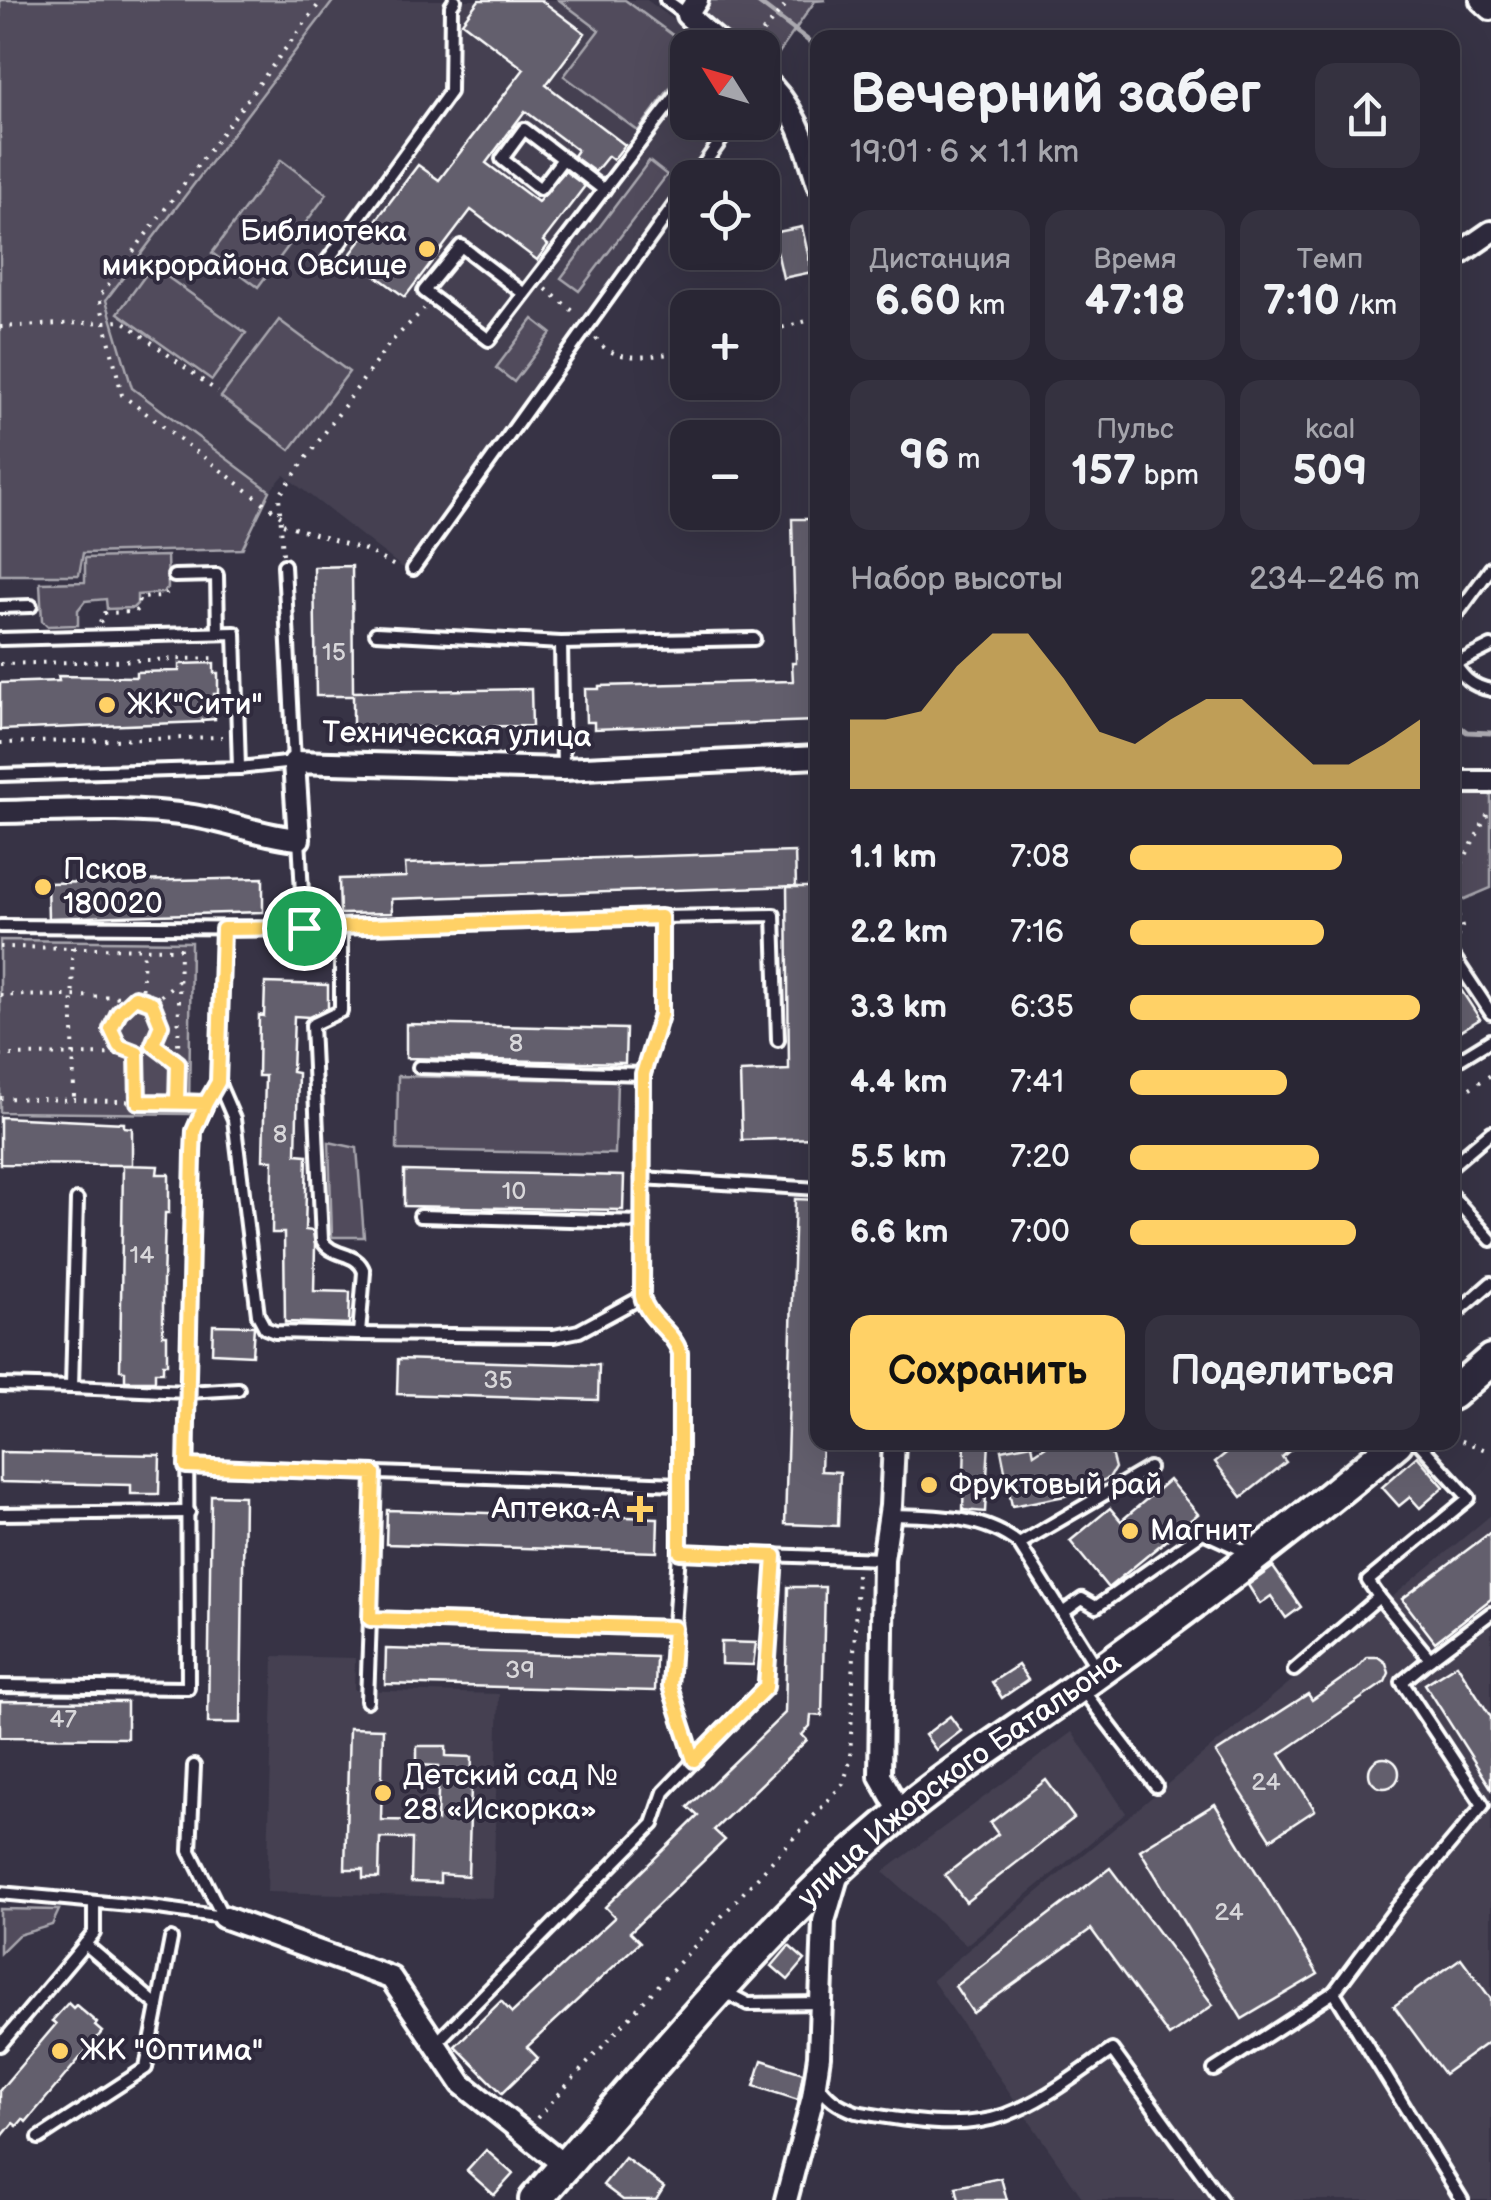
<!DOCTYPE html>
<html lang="ru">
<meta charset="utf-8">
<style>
body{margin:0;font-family:"Balsamiq Sans",sans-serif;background:#353240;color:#f1f3f6;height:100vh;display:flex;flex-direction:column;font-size:38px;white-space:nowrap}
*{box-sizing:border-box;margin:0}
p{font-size:32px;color:#a5a5ac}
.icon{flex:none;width:55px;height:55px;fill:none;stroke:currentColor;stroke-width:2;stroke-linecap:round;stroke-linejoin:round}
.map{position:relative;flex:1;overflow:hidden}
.sheet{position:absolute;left:810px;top:30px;width:650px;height:1420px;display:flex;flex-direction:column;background:#292634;border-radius:20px;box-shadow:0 10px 40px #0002,0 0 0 2px #45434f}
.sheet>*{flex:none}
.needle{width:65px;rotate:307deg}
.fabs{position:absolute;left:670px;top:30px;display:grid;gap:20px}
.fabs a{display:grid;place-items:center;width:110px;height:110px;border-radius:20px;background:#292634;box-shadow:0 10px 40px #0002,0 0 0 2px #45434f;font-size:50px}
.pin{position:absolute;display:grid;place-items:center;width:85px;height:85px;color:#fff;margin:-42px;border:5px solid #fff;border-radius:50%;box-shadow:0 2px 10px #0007}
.round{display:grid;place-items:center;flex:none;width:105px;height:105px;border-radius:20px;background:#353240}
.head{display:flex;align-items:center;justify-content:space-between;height:170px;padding:0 40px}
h1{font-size:55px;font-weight:700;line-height:75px}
.metrics{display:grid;grid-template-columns:repeat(3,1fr);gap:15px;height:170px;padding:10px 40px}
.metrics div{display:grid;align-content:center;border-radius:20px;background:#353240;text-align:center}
.metrics b{font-size:42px;font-weight:700}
.metrics small{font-size:28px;font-weight:400}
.metrics p{font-size:28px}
.chart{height:280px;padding:20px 40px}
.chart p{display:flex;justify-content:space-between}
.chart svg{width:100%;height:180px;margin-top:10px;fill:#ffd166;opacity:.7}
.cta{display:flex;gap:20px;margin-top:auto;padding:20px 40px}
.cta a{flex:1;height:115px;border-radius:20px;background:#ffd166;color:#111;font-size:40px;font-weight:700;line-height:115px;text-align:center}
.cta a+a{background:#353240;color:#f1f3f6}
ul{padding:0 40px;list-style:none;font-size:32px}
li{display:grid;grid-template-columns:160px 120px 1fr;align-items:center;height:75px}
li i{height:25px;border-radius:12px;background:#ffd166}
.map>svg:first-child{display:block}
</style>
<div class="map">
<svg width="1491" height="2200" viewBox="0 0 1491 2200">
<rect width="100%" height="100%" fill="#373345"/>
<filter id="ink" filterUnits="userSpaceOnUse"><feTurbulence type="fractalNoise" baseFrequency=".01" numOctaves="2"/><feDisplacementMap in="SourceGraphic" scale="20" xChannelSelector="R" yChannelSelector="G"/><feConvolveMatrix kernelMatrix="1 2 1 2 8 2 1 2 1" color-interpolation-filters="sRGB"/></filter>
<g filter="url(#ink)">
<!-- built -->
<g fill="#444051">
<polygon points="334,0 647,0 710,47 688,48 688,122 723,123 403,568 284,475 270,491 132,388 106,300"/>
<polygon points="1491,1515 1491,2200 1084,2200 932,1980"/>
<polygon points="274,1656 355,1658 354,1690 499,1694 493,1898 267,1892"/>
<polygon points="1072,1732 1126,1813 966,1945 883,1872"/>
</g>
<!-- green -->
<g fill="#514c5c" stroke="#a8a6ae" stroke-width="2.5">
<polygon points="0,0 334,0 106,300 132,388 270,491 242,549 83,553 79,575 0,575"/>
<polygon points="559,0 625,0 689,47 687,65 638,131 564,76 599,30"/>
<polygon points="707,0 826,0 815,1 770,66 763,60 762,48 746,47 699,11"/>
<polygon points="281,160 327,194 258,287 212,253"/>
<polygon points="649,161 667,175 579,291 561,278"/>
<polygon points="152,266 246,333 212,380 118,313"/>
<polygon points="533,319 551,333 514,382 496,368"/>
<polygon points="279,320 349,372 290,450 221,397"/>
<polygon points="167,556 168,588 162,593 137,595 137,604 133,608 107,609 106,599 85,601 78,610 78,625 47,626 42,621 40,583 85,582 85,558"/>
<polygon points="1491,793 1491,888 1453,904 1453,795"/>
<polygon points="0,940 191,942 189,1114 0,1112"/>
<polygon points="398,1076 617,1081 615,1154 397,1150"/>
<polygon points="329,1142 357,1148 364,1237 332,1237"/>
<polygon points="0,1909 59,1910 52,1925 18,1935 0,1953"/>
</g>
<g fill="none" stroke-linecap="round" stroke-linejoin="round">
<!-- stream -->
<g stroke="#adabb2" stroke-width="5">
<polyline points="755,0 818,48"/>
<polyline points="1452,721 1467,732 1491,733"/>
</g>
</g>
<!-- building -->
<g fill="#635f6d" stroke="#fff" stroke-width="2.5">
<polygon points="479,0 541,0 585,33 546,85 625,145 613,160 608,156 595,172 573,156 577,150 525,111 486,163 538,202 565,171 585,186 543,241 548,245 537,260 471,210 405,297 349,256 418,165 439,180 524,69 462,22"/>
<polygon points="802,227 812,272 783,278 773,233"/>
<polygon points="792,519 818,519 816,721 594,729 594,722 586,722 585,689 599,689 599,686 793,681 792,663 796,663"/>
<polygon points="352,566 353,692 531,689 532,726 353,728 353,696 316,696 314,567"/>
<polygon points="214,663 214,673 218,673 218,694 214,694 215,719 202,720 202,722 0,730 0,683 59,681 58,676 136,677 136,672 179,671 179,664"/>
<polygon points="795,852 796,886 391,899 392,913 340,914 339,879 406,877 405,864"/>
<polygon points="263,878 263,912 48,918 47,883"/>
<polygon points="787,887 818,887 818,1138 742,1140 740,1072 789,1070"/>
<polygon points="1452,976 1480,1019 1452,1036"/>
<polygon points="265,983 328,985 328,1008 309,1017 294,1016 292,1072 298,1073 296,1154 307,1155 305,1230 313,1231 315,1245 314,1291 350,1292 349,1324 285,1322 284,1233 272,1233 273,1160 263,1160 265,1076 258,1076 259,1015 264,1016"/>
<polygon points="406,1024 626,1029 625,1063 406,1058"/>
<polygon points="0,1117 124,1123 124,1127 132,1128 132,1165 123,1165 158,1166 157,1174 169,1174 169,1213 165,1213 163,1283 163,1335 167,1335 167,1364 163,1364 163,1372 155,1372 155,1381 125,1381 125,1371 120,1370 123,1165 0,1164"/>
<polygon points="404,1171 624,1176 623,1210 404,1206"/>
<polygon points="795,1199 818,1200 818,1442 822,1442 821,1471 840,1472 838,1526 785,1524"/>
<polygon points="213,1325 254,1326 252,1355 212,1353"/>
<polygon points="398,1359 599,1365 598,1400 397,1394"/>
<polygon points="965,1442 989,1442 985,1512 963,1510"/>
<polygon points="1052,1442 1108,1442 1115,1468 1109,1478 1065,1496 1012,1506 1001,1450 1032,1444 1034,1454"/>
<polygon points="1240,1442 1300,1442 1282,1457 1286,1462 1242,1497 1215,1462"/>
<polygon points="0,1452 160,1455 159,1494 131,1494 131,1485 0,1482"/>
<polygon points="1417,1456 1444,1487 1420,1508 1410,1497 1399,1506 1382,1487"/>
<polygon points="1169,1480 1198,1514 1108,1588 1070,1541 1110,1508 1121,1521"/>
<polygon points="211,1495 244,1496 241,1723 208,1723"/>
<polygon points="387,1510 658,1518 657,1552 386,1544"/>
<polygon points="1491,1532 1491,1599 1435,1642 1402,1599"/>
<polygon points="1273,1567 1301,1607 1286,1618 1271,1596 1260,1604 1248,1585"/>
<polygon points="788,1587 825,1587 822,1716 811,1715 810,1726 802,1735 807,1740 714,1830 725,1840 630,1932 640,1942 527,2047 538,2058 502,2093 455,2046 501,2001 512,2013 615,1917 605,1907 698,1816 688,1807 785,1713"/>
<polygon points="721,1642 756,1643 753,1665 721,1664"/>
<polygon points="386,1649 656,1657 655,1691 385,1684"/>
<polygon points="1367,1657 1378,1657 1386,1663 1389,1673 1385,1682 1280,1754 1315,1810 1271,1839 1216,1753 1308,1694 1312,1700 1357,1668"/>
<polygon points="1457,1664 1491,1717 1491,1788 1425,1684"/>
<polygon points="1018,1665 1028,1680 1002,1698 992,1682"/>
<polygon points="0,1701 127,1702 127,1738 0,1737"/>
<polygon points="950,1716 961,1731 936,1750 925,1735"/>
<polygon points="349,1728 383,1729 381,1820 437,1821 439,1766 417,1765 417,1746 446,1746 446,1756 472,1757 468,1876 440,1874 440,1883 411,1882 412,1839 380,1838 379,1878 363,1878 363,1869 345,1869"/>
<circle cx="1384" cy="1773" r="15"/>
<polygon points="1046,1780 1074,1818 966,1902 945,1875 998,1834 990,1823"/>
<polygon points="1215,1804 1318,1974 1242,2019 1140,1850"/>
<polygon points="1110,1868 1213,2005 1169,2036 1091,1929 973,2013 955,1986"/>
<polygon points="789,1946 805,1960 788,1980 772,1966"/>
<polygon points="1461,1958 1491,1999 1491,2040 1444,2074 1394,2006"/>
<polygon points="68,2003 73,2008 76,2005 97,2023 95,2026 102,2032 26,2122 23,2119 17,2126 13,2123 0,2139 0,2090 56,2024 52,2021"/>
<polygon points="762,2060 803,2073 798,2100 754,2086"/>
<polygon points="486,2150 513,2174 494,2195 467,2171"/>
<polygon points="625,2158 664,2187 656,2200 623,2200 603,2185"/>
<polygon points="1001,2178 1007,2200 959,2200 956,2187"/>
</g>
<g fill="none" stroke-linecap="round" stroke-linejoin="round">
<!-- lane casing -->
<g stroke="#fff" stroke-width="18">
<g id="lane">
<polyline points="666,0 687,15"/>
<polyline points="563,159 540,189 502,159 524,129 604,190"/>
<polyline points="694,178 734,122"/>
<polyline points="325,264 450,92 451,6 455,0"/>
<polyline points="524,294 461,246 424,291 489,340 688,80"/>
<polyline points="413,569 688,186"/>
<polyline points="174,576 217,575 218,633"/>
<polyline points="0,607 31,606"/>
<polyline points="1452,621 1491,568"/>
<polyline points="376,633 561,643 754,639"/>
<polyline points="0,639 235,633 239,768 0,775"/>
<polyline points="561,643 563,768"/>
<path d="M1452,659c10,18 19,27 39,31"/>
<polyline points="1455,664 1491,646"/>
<polyline points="239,768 294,762 284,565"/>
<polyline points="299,839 304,928"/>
<polyline points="661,917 774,915 778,1040"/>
<path d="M0,926l304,2 357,-11v98l-18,59 -1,223c5,23 31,33 38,56l-1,199 -9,134 24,74"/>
<path d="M223,929l-5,153 16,37 24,196 7,13 10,4 84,2 5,-62c-7,-22 -32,-13 -42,-32l-10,-215 29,-14v-84"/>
<polyline points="1452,954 1491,1013"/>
<polyline points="1452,1064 1491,1040"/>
<polyline points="419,1067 643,1074"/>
<polyline points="1452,1165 1491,1132"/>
<polyline points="642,1178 818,1189"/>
<polyline points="1452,1196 1491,1240"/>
<polyline points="77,1200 72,1387 187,1392 194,1131 218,1082"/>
<polyline points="420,1216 642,1222"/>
<polyline points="1452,1317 1491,1283"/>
<polyline points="359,1334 554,1336 579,1331 642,1297"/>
<polyline points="0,1385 72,1387"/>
<polyline points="186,1466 679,1484"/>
<polyline points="0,1514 189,1512"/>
<path d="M890,1515c44,1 93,0 129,29l77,122"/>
<polyline points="1019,1544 1149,1468"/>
<polyline points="679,1552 882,1559"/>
<polyline points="1379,1597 1430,1659 1491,1613"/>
<polyline points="1064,1612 1082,1599 1096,1607 1203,1532 1251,1554"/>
<polyline points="1430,1659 1402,1682 1483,1805 1396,1909 1334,1992 1462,2200"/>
<polyline points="1294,1670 1379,1597 1368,1581 1469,1498 1418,1442"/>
<polyline points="0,1686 188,1688 187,1392 238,1389"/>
<polyline points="1081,1688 1156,1786"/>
<polyline points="367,1701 370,1619 674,1628"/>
<polyline points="194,1766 190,1851 223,1917"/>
<polyline points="0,1893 151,1907 223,1917"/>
<polyline points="85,1944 94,1933 94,1902"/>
<polyline points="725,1992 748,2004 820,2003"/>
<polyline points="435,2044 653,1824 664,1792 765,1687 775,1555"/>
<polyline points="0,2045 85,1944 158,2006"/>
<polyline points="1214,2070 1334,1992"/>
<path d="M816,2081c11,17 21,24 40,31 46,8 104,19 149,3 39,-14 73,-42 107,-65l109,150"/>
<polyline points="39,2138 146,2068 171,1939"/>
</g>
</g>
<!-- street casing -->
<g stroke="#fff" stroke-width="28">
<g id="street">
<polyline points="697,0 687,15 725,48"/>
<polyline points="1481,0 1491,9"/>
<path d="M762,78c34,28 44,66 56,106"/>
<polyline points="1452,259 1491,232"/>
<polyline points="1452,782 1491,782"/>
<path d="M0,812c64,-1 130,-6 193,4 37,6 69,20 106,23l-5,-77 269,7 255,-12"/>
<polyline points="894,1442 891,1506 883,1559 880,1776 901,1813"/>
<polyline points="223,1917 391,1978 462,2084 565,2166"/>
<polyline points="786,2200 813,2097 819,2056 824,1921 839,1870"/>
</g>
</g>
<!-- secondary casing -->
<g stroke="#fff" stroke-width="38">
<g id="secondary">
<polyline points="1452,1394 1491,1360"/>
<path id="s1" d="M535,2200c118,-132 227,-272 364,-385 56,-46 120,-86 179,-128 109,-78 216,-158 319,-245"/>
</g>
</g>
<!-- path -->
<g stroke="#fff" stroke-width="4" stroke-dasharray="2.5 8" stroke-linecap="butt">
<polyline points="749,48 790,0"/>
<polyline points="546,289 578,315"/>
<polyline points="0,327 123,321 218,392"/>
<polyline points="762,333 818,318"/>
<path d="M596,338c17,29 62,16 92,14"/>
<polyline points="281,516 122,395 99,297 322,0"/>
<polyline points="283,524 365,550 400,569"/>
<polyline points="283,554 279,496 389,344 424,309"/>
<polyline points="100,623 104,613 134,612 138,609 139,598 162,597 169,591"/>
<polyline points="0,664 220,658"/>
<polyline points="0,743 222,737"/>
<polyline points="1452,882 1491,808"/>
<polyline points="1452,895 1462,927 1456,940"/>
<polyline points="0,947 180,949 177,1102"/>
<polyline points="72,947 74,1100"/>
<polyline points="0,995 135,997 153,1003 161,1025 153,1043 135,1054 119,1046 111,1029 119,1012 135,997"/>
<polyline points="142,1000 144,949"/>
<polyline points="153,1003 179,980"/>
<polyline points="153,1043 177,1062"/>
<polyline points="137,1053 138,1102"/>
<polyline points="0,1055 130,1054"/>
<polyline points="0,1098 190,1103"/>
<polyline points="1452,1099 1491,1075"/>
<polyline points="1452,1437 1491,1452"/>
<polyline points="371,1604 374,1489"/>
<polyline points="537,2118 843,1784 850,1762 857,1573"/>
</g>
<!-- lane -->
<use href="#lane" stroke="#2f2a3d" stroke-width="10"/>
<!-- street -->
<use href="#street" stroke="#2f2a3d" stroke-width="20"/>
<!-- secondary -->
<use href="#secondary" stroke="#2f2a3d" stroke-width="30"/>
</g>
</g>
<g fill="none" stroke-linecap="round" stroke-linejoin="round" filter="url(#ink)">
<!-- route casing -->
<g stroke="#fff" stroke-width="20">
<path id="route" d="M304,928l-81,1 -5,153 -12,21 -68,-1 -1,-49 -18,-7 -8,-17 8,-17 16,-15 17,6 9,22 -8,19 25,19 -1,39 29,1 -12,28 -1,21 -7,314 188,7 -4,146 304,9 -4,58 24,74 72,-73 9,-131 -95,-4v-199c-7,-23 -33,-33 -38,-57l1,-222 18,-59v-98l-357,11"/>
</g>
<!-- route -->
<use href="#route" stroke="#ffd166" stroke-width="12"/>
</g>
<!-- markers -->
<g fill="#ffd166" stroke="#2f2a3d" stroke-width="4">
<circle cx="427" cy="249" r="10"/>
<circle cx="107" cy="705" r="10"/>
<circle cx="43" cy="887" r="10"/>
<circle cx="929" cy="1485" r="10"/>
<path d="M635 1494h10v10h10v10h-10v10h-10v-10h-10v-10h10z"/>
<circle cx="1130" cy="1531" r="10"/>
<circle cx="383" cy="1793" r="10"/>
<circle cx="60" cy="2051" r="10"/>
</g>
<g text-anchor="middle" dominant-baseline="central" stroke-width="8" stroke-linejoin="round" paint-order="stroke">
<!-- number labels -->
<g font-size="25" fill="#d8d7da">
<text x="334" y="652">15</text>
<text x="516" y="1043">8</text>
<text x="280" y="1134">8</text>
<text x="514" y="1191">10</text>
<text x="142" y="1255">14</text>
<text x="498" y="1380">35</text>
<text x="520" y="1670">39</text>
<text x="63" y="1719">47</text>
<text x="1266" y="1782">24</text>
<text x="1229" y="1912">24</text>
</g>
<!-- poi labels -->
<g font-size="30" fill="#fff" stroke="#2f2a3d" text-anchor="start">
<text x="407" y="232" text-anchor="end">Библиотека<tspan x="407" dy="34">микрорайона Овсище</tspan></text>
<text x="127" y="705">ЖК"Сити"</text>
<text x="63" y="870">Псков<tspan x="63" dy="34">180020</tspan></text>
<text x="949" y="1485">Фруктовый рай</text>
<text x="620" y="1509" text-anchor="end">Аптека-А</text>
<text x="1150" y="1531">Магнит</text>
<text x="403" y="1776">Детский сад №<tspan x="403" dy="34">28 «Искорка»</tspan></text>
<text x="80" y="2051">ЖК "Оптима"</text>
</g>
<!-- street labels -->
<g font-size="30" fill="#fff" stroke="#2f2a3d">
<text transform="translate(457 735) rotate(1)">Техническая улица</text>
<text stroke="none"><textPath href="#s1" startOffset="600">улица Ижорского Батальона</textPath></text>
</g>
</g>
</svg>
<div class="fabs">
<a><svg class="needle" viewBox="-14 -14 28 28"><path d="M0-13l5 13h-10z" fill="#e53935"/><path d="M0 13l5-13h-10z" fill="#a5a5ac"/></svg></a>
<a><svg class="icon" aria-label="locate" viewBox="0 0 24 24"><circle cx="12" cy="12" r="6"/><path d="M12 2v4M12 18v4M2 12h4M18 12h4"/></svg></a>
<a>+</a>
<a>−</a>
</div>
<div class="pin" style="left:304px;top:928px;background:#1e9e55"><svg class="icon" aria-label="arrive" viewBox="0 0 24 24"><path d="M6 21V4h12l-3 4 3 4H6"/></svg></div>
<section class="sheet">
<div class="head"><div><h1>Вечерний забег</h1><p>19:01 · 6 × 1.1 km</p></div><a class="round"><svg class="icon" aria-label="share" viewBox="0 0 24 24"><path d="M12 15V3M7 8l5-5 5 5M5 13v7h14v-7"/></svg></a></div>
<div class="metrics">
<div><p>Дистанция</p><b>6.60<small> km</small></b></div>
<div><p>Время</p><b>47:18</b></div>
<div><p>Темп</p><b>7:10<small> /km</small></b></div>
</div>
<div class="metrics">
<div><b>96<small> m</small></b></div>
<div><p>Пульс</p><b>157<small> bpm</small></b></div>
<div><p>kcal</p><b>509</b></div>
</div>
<div class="chart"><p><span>Набор высоты</span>234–246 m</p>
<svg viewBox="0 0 160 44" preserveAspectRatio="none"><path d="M0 44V27L10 27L20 25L30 14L40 6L50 6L60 17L70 30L80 33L90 27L100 22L110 22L120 30L130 38L140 38L150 33L160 27V44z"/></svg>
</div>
<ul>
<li><b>1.1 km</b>7:08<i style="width:73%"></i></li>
<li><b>2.2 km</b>7:16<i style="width:67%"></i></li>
<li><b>3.3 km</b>6:35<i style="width:100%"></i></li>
<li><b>4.4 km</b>7:41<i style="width:54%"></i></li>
<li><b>5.5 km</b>7:20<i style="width:65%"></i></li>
<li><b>6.6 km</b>7:00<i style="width:78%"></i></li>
</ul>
<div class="cta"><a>Сохранить</a><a>Поделиться</a></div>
</section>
</div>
